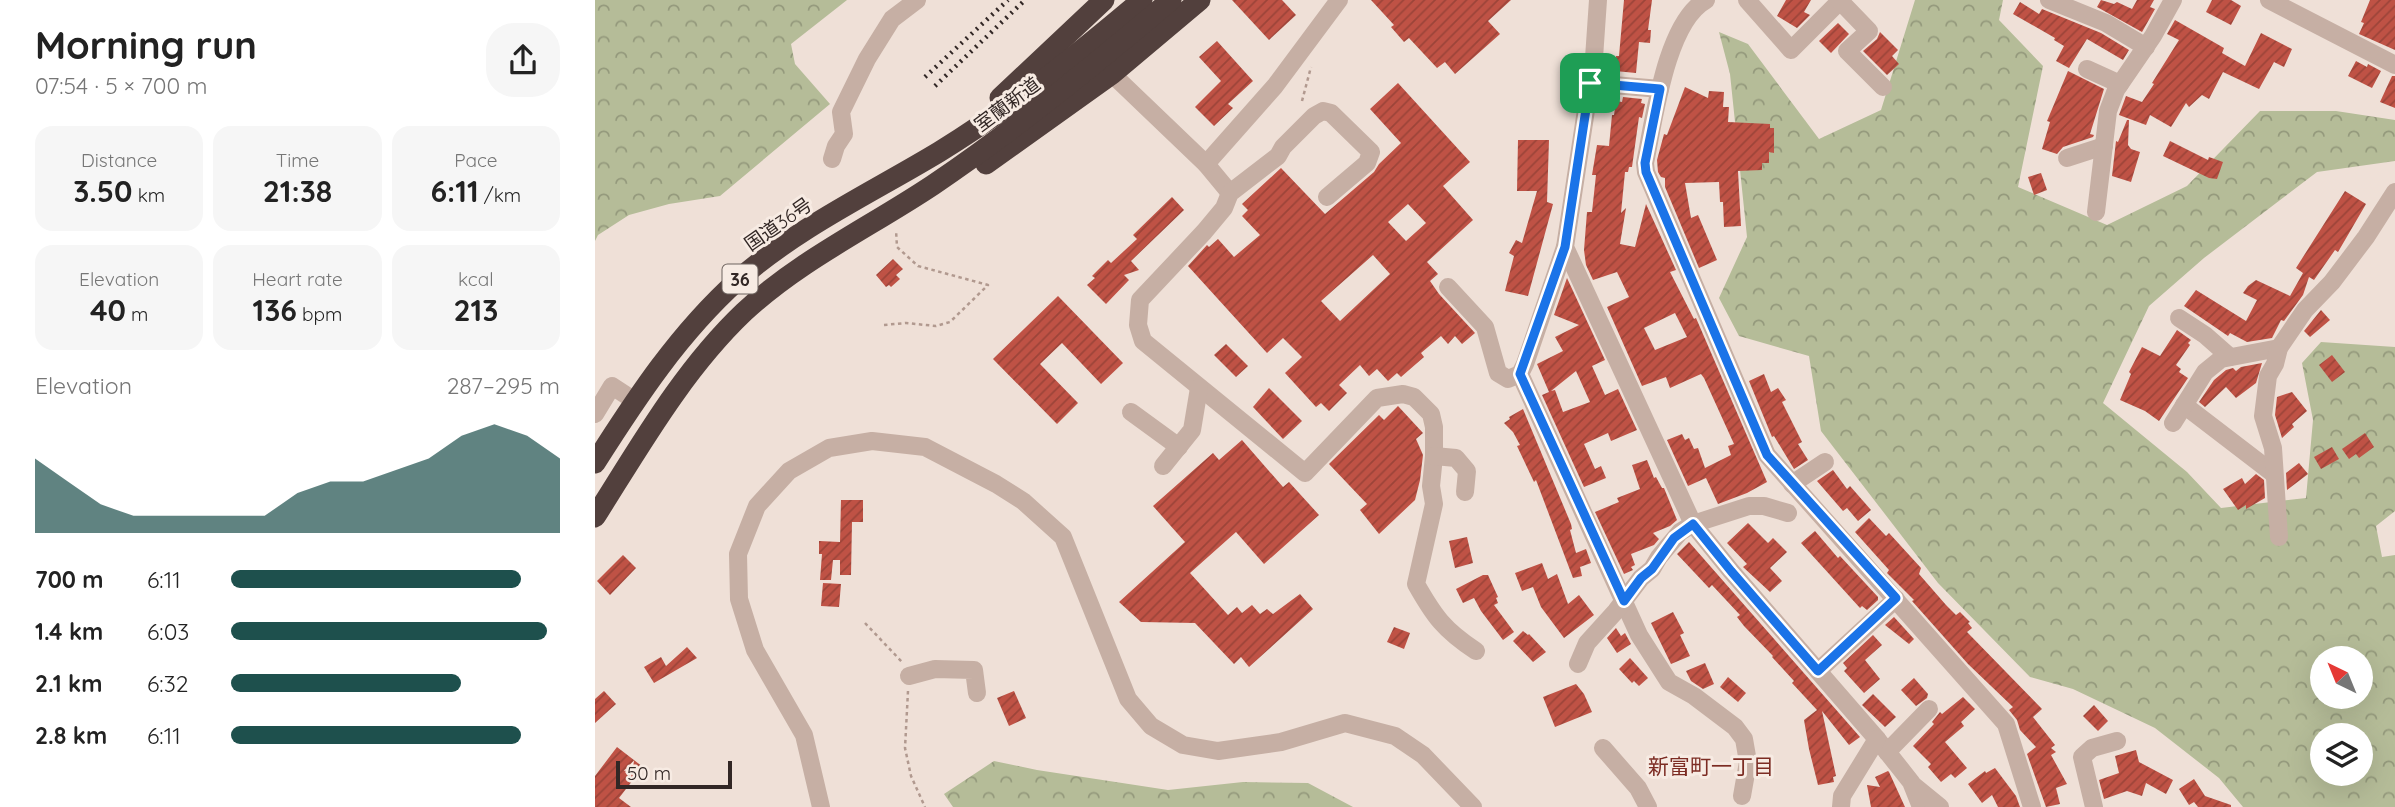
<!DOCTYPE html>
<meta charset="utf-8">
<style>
body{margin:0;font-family:Quicksand,"Noto Sans JP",sans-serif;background:#f6f6f6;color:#222;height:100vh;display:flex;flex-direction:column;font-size:26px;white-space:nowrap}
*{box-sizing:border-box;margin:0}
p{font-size:23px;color:#767676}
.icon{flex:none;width:38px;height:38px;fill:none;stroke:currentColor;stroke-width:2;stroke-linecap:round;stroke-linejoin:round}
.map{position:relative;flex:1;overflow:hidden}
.panel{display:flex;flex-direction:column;background:#fff;width:595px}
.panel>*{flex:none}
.needle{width:46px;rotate:317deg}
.buttons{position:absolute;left:1715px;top:646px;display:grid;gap:14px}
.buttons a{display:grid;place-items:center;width:63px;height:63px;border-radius:50%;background:#fff;box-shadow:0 7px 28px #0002;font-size:35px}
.scale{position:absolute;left:21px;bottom:18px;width:116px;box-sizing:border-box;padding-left:7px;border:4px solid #322725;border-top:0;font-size:19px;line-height:24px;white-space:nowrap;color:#322725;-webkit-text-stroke:5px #f7ebe3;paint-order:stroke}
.pin{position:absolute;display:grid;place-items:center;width:60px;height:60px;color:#fff;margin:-30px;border-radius:14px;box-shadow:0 4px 10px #0006}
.round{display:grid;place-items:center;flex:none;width:74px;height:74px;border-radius:28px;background:#f6f6f6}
.summary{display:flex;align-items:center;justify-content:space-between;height:119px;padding:0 35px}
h1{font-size:38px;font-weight:700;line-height:52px}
.metrics{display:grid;grid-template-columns:repeat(3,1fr);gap:10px;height:119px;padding:7px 35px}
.metrics div{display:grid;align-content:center;border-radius:18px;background:#f6f6f6;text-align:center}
.metrics b{font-size:30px;font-weight:700}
.metrics small{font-size:19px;font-weight:400}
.metrics p{font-size:19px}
.chart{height:196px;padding:14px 35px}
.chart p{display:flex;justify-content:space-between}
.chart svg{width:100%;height:126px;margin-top:7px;fill:#1e504d;opacity:.7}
ul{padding:0 35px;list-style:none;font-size:23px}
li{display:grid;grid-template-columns:112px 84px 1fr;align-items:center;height:52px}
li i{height:18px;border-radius:9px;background:#1e504d}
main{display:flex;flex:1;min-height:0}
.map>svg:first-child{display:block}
</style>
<main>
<section class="panel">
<div class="summary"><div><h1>Morning run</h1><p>07:54 · 5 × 700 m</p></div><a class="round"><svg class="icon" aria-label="share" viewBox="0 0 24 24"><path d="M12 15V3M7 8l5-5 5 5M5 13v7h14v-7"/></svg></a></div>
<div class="metrics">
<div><p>Distance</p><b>3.50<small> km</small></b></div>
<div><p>Time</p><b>21:38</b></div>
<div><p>Pace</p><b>6:11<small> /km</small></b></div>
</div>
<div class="metrics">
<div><p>Elevation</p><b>40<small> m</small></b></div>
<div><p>Heart rate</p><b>136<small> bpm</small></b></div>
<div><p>kcal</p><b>213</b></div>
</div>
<div class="chart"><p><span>Elevation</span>287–295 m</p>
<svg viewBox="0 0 160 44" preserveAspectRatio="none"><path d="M0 44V18L10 26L20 34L30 38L40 38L50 38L60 38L70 38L80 30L90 26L100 26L110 22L120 18L130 10L140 6L150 10L160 18V44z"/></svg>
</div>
<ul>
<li><b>700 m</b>6:11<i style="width:88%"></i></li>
<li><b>1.4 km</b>6:03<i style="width:96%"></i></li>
<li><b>2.1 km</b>6:32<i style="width:70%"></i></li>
<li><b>2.8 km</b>6:11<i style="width:88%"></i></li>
</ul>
</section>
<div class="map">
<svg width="1800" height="807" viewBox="0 0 1800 807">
<defs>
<pattern id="forest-crowns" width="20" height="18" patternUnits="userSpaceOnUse" patternTransform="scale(1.75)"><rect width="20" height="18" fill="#b5bc98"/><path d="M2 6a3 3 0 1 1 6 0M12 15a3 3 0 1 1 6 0" fill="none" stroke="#94997c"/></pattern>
<pattern id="building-hatch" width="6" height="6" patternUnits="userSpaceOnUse" patternTransform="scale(1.75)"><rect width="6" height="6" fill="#bf5245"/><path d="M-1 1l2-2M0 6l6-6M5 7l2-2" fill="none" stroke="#9c4439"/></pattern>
</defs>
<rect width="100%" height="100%" fill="#efe0d7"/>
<!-- forest -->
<g fill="url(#forest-crowns)" fill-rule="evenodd">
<polygon points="0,0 252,0 196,44 200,64 235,104 125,196 74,204 34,215 3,235 0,241"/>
<path d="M1320,0h88l-4,20 44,46 -25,121 89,38 80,-39 73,-75h76l59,9v41l-78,11 -113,86 -55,48 -46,97 84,69 34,36 85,-10 7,-78 -11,-57 19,-21 74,5v164l-19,15 6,31 13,-2v252h-152l-24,-29 -64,-50 -82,-39 -43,-12 -92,-94 -117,-152 -12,-75 -70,-20 -20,-38 28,-61 -17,-163 -11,-42 29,12 71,95 62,-29zM1727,658h39v38h-39zM1727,735h39v39h-39z"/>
<polygon points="399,761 442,770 573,790 648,782 713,783 758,807 358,807 349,794"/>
</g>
<!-- building -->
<g fill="url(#building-hatch)" fill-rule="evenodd">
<polygon points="637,0 687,0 701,15 674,40"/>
<polygon points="776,0 916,0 893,21 905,34 860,74 850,62 842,68 814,38 809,42 796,27 799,25"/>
<polygon points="1029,0 1057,0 1053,30 1056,30 1055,43 1044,42 1041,73 1020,71 1021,56 1024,56"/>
<polygon points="1191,0 1216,0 1209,12 1215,15 1202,28 1182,16"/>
<polygon points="1506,0 1519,4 1522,2 1537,9 1542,0 1559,0 1555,7 1560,9 1547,32 1502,7"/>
<polygon points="1617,0 1636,0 1646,6 1636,25 1611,12"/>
<polygon points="1775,0 1800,0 1800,50 1764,34 1769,23 1766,22"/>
<polygon points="1425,2 1444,14 1447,9 1506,33 1534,50 1528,60 1492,39 1474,68 1461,61 1469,46 1459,40 1460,38 1418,14"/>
<polygon points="1580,20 1629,48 1627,53 1650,66 1666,33 1697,49 1689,67 1679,62 1664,89 1628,72 1614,99 1607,95 1594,107 1591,103 1576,127 1555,115 1551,125 1524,115 1531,96 1547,102 1559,84 1557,83 1584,40 1572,34"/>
<polygon points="1243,23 1254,34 1236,53 1224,41"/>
<polygon points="1285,32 1303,50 1297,56 1304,64 1292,75 1268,51 1282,39"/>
<polygon points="622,41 658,81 633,104 638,108 619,126 600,107 626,81 604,57"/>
<polygon points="1761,61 1772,67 1773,64 1786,71 1777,88 1753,76"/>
<polygon points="1473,71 1509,89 1495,134 1499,135 1498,137 1468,147 1462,154 1447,149 1455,122 1452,121"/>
<polygon points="1797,76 1800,76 1800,108 1785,102"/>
<path d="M803,83l72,79 -27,24 30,34 -46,42 11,12 -8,7 9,13 36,39 -13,11 -7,-8 -7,8 -7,-8 -20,17 3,4 -23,20 -4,-4 -9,8 -11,-12 -8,7 -9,-11 -21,20 8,8 -18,18 -8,-8 -5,4 -31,-34 17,-16 -19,-19 -16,15 -79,-87 19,-21 2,2 9,-8 16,18 26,-22 -18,-19 6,-6 -6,-6 39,-36 44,46 49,-42 5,-8 22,-21 -31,-34zM813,204l18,19 -20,18 -18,-19zM778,255l17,19 -50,47 -19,-20z"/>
<polygon points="1090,87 1113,98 1114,91 1129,92 1128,107 1134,107 1133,122 1175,124 1175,128 1179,128 1179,153 1174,152 1174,163 1167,163 1167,170 1143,171 1146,226 1129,227 1128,202 1125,202 1124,182 1090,183 1096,218 1103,215 1122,260 1104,268 1070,187 1070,178 1066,177 1063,172 1062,160 1069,134 1072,135"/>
<path d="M1028,97l19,2 -1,4 4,1 -3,14 -3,-1 -7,50h-3l-1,5h-3l-4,41 5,-5 -6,36 15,3 11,-43 30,66 -6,2 24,47 2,-1 71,164 -20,11 -29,11 -12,-26 -18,8 -21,-46 15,-6 3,6 4,-2 5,11 4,-1 7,20 26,-13 -3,-9 6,-2 -30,-66 -3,-4 -31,14 -4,-11 -24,9 -35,-79 22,-10 -12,-25 -24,8 -7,-15 -2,-15 3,-38h5l4,-37h-4l5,-30 12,1 3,-31h2l2,-14 6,1zM1080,313l12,24 -32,13 -11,-22z"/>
<polygon points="1532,120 1534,120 1533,145 1536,149 1545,152 1536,182 1517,176 1521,141 1523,142"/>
<polygon points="923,140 954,140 952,202 958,204 933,296 910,291 919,256 914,253 921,240 927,243 942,191 922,191"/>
<polygon points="1575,141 1613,160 1614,157 1628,162 1622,179 1614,178 1568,156"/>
<polygon points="1446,173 1452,190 1439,195 1433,177"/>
<polygon points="1750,191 1771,204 1743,252 1740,250 1719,280 1714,277 1708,295 1689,321 1686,320 1677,338 1652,342 1635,333 1633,336 1589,306 1601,290 1651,321 1662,300 1648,293 1653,286 1661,280 1695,296 1708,273 1701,268"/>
<polygon points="577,197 589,210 536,261 544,270 529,275 534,280 511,304 492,285 500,278 497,276 513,260 516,263 542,239 538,235"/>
<polygon points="298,259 308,269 301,275 305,279 296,287 294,285 291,287 281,275"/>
<path d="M972,278l38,82 -13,6 13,29 13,-6 19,41 -26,11 -3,-8 -24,11 11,25 6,-3 5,12 -22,9 -42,-92 7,-3 -12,-28 26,-13 -8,-14 24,-12 -25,-10zM981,371l14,31 -27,10 -8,-22 -4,1z"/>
<polygon points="463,296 528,363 506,384 467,343 445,364 483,403 462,424 398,359"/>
<polygon points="1726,310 1735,320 1715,337 1709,331"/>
<polygon points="1582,330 1596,340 1593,343 1595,345 1581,365 1586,369 1584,372 1593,378 1564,421 1550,411 1525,400 1536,374 1534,372 1547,347 1565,356"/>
<polygon points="631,344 653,366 641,377 619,355"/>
<polygon points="1737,355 1750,372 1737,382 1724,365"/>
<polygon points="1667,363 1661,383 1641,398 1631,387 1610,407 1604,402 1619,380 1631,370 1638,368 1641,371 1646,367"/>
<polygon points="1169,374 1176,392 1183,388 1191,400 1187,402 1207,442 1203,444 1213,460 1199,469 1179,436 1177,437 1154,381"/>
<polygon points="674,388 707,421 688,439 658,407"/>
<polygon points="1697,392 1712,411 1697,424 1699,427 1687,438 1680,415 1682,397"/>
<polygon points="803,406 828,433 821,439 828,455 825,480 820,500 784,534 765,510 772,504 734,464 784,415 789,420"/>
<polygon points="928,409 976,524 977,529 975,530 981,553 991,549 996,563 985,567 987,576 978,578 941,480 939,482 922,446 925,445 918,432 909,423 915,419 914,417"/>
<polygon points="1770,433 1779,447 1764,458 1761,454 1754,459 1747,449"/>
<polygon points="647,440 688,487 694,482 724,515 669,564 641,532 595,573 633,615 642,607 647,613 657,605 665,614 672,609 678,614 705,594 718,609 654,667 646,657 639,664 600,623 546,622 524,602 590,542 558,506 618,453 624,460"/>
<polygon points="1737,447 1744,459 1726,469 1719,457"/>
<polygon points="1052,460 1059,478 1061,477 1067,488 1069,488 1082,520 1075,526 1058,533 1064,539 1059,545 1036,554 1040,565 1036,567 1038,570 1029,574 1000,512 1024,502 1022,498 1045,489 1037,465"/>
<polygon points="1704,463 1713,474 1692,490 1691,473"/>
<polygon points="1238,470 1252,489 1255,486 1276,510 1263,521 1252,508 1248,511 1222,481"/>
<polygon points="1661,474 1669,480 1670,498 1651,509 1651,505 1643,510 1628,489 1647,478 1650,484"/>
<polygon points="246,500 268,500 268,522 257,522 256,575 245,575 245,560 238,560 236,580 225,580 227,554 224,554 224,541 245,542"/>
<polygon points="1274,518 1291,536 1294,533 1326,568 1324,574 1351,605 1361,615 1365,612 1375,622 1373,623 1377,628 1372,632 1447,709 1438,717 1460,745 1456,748 1461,752 1456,755 1472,784 1461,788 1465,804 1451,807 1432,754 1441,747 1425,730 1422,720 1414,710 1418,707 1373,664 1317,601 1319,600 1292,573 1294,570 1260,532"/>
<polygon points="1153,523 1173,543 1178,538 1192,552 1175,568 1187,581 1175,592 1148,567 1152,564 1132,543"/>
<polygon points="1220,531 1243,558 1245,556 1283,597 1283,600 1272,610 1267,606 1265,608 1206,543"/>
<polygon points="872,537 878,563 860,568 854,541"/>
<polygon points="1094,542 1265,737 1254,745 1227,711 1241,776 1238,777 1239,782 1223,785 1214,749 1209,720 1222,710 1197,683 1199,681 1177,657 1178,656 1149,626 1142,617 1145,615 1117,585 1114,588 1082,554"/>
<polygon points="28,555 41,568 15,595 2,581"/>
<polygon points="947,563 953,579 962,574 973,604 984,595 999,615 969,638 946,607 938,587 927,591 920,573"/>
<polygon points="888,575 893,575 903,597 901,598 903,603 899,605 919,632 908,640 886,611 879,598 868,603 861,589"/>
<polygon points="228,583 246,584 244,607 226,606"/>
<polygon points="1078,612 1089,633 1085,635 1095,656 1076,664 1056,623"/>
<polygon points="1299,617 1319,639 1314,644 1290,625"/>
<polygon points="799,627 815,633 809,649 792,642"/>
<polygon points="1021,628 1026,636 1030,633 1036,644 1022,653 1012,638"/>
<polygon points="928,631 933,635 934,634 951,652 938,662 918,641"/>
<polygon points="1278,635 1287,645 1270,660 1285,679 1269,693 1249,671 1252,668 1248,663"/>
<polygon points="92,647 102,658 59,683 49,667 66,657 71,666"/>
<polygon points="1035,658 1053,678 1044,686 1039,681 1037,683 1024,669"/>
<polygon points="1110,663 1119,684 1108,689 1096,681 1091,671"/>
<polygon points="1133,677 1151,693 1143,702 1125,687"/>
<polygon points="1319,678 1333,694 1332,698 1321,706 1306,690"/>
<polygon points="981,684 989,694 997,712 960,727 948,697"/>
<polygon points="9,691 21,704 0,723 0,699"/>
<polygon points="419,691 431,718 414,726 402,698"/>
<polygon points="1278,694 1301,717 1290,727 1267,705"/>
<polygon points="1368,697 1380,709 1366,722 1369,726 1350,742 1372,768 1360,778 1356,774 1346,782 1333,767 1336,764 1318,746 1339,724 1337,722 1345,712 1347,714"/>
<polygon points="1499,705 1513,721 1503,731 1488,716"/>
<polygon points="22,747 48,767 24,798 36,807 0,807 0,776"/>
<polygon points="1541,750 1544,762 1578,780 1571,794 1551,783 1547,796 1532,791 1509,799 1504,780 1524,773 1520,756"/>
<polygon points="1400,768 1421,796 1425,807 1403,807 1397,795 1387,803 1373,784 1390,771 1391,773"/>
<polygon points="1293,771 1294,772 1310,807 1276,807 1272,785 1285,787 1280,777"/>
<polygon points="1599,779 1610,796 1636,805 1636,807 1603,807 1599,802 1594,805 1584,789"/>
</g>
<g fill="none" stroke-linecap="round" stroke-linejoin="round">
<!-- path -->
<g stroke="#b1998f" stroke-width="2.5" stroke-dasharray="3.5 3.5" stroke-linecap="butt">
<polyline points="707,101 716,67"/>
<polyline points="289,325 311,323 341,326 355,322 393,285 323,266 302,247 301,230"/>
<polyline points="270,623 307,662"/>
<polyline points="313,691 310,748 316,776 330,807"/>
</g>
<!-- minor -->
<g stroke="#c6afa4" stroke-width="18">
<polyline points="1003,0 999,58 970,247 1098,524 1136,571 1282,739 1316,782 1326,807"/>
<path d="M1111,0c-40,22 -52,120 -61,163l1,9 121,283 239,269 26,83"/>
<polyline points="1152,0 1196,50 1246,0"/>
<polyline points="1454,0 1511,23 1551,47"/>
<polyline points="1674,0 1800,65"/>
<polyline points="1245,1 1274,31 1252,51 1288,87"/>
<polyline points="1492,69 1525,84"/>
<polyline points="517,74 611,164 635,193"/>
<polyline points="995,83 1065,89"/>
<polyline points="1472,158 1509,146"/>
<polyline points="237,159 241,146 249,134 246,112 272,59 297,19 322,0"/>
<polyline points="611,164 680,86 744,0"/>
<path d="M732,197l40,-34 4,-11 -40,-39 -8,-2 -9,5 -31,31 -5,9 -48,37 -6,15 -20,24 -64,68 -2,25 5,16 162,132 72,-75 26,-4 11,3 17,17 3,13v29l-3,30 3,18 -18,80c18,32 28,46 60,67"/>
<polyline points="1501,212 1513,111 1521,90 1558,36 1578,0"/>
<polyline points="853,287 890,327 903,373 913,379 925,374 930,364 970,247"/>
<polyline points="1584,318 1610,335 1635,357"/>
<polyline points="925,374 1044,635 1074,682 1099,696 1140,727 1149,739 1153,762 1147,796"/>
<polyline points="1589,405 1679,474"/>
<polyline points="536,412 584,447"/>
<polyline points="0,414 17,386 40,401"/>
<polyline points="1578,423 1610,372 1626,359 1684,348"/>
<polyline points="839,456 861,458 872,471 870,492"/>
<polyline points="568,466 597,430 604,388"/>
<polyline points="1197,484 1230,462"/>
<polyline points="1684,537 1678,448 1668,416 1673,376 1680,364 1684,348 1710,310 1737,282 1771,237 1800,192"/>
<polyline points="983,664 992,643 1021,611 1046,578 1057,569 1064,557 1085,532 1098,524 1154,506 1169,506 1193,513"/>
<polyline points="1223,671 1301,599"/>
<polyline points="314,676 340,669 379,670 382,693"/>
<polyline points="1008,748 1043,788 1053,807"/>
<polyline points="1292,752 1334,709"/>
<polyline points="1318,785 1345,807"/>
<polyline points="226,807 209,735 160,650 144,599 143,554 162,506 194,471 234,448 277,441 330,447 401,484 428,501 468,537 533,699 556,726 588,745 623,751 686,742 750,723 800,736 828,755 878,807"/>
<polyline points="1246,807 1247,796 1282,739"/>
<polyline points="1499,807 1487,757 1497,748 1522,741"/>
</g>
<!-- highway -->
<g stroke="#52403d" stroke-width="21">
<polyline points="405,98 509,0"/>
<polyline points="391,164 517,74 605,0"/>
<path d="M0,463c42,-66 84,-130 143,-183 60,-53 133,-87 201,-128 72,-44 138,-97 203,-152"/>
<path d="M0,517c45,-71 88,-147 149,-205 56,-52 126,-85 189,-127 83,-56 161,-120 238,-185"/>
</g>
<!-- rail -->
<g stroke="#322725" stroke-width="4.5" stroke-dasharray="2 5" stroke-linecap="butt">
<polyline points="330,77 413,0"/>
<polyline points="340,86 430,0"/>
</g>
</g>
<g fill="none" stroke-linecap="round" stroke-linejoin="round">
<!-- route casing -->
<g stroke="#fff" stroke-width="14">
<polygon id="route" points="995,83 1065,89 1050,163 1051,172 1172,455 1301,598 1223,671 1136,571 1098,524 1079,538 1057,569 1046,578 1029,601 925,374 970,247"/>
</g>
<!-- route -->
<use href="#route" stroke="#1a73e8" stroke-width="9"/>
</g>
<g text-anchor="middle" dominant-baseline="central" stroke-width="6" stroke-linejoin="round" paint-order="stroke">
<!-- shield labels -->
<rect fill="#f7ebe3" stroke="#6d625e" stroke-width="2" x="127.5" y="264.5" width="35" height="29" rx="5"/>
<g font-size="18" font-weight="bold" fill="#322725">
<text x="145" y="279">36</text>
</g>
<!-- street labels -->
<g font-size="19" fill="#322725" stroke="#f7ebe3">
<text transform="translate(412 104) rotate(-37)">室蘭新道</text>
<text transform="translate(183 224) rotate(-35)">国道36号</text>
</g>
<!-- neighbourhood labels -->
<g font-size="21" fill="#7c2c23" stroke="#f7ebe3">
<text x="1116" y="766">新富町一丁目</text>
</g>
</g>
</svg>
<div class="buttons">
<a><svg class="needle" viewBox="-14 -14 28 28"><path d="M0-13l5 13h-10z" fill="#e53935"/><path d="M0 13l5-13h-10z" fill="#767676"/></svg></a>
<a><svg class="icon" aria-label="layers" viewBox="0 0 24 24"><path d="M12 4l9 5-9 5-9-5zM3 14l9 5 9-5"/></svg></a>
</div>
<div class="scale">50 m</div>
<div class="pin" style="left:995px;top:83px;background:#1e9e55"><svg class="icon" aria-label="arrive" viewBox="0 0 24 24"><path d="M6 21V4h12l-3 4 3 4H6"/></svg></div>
</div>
</main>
